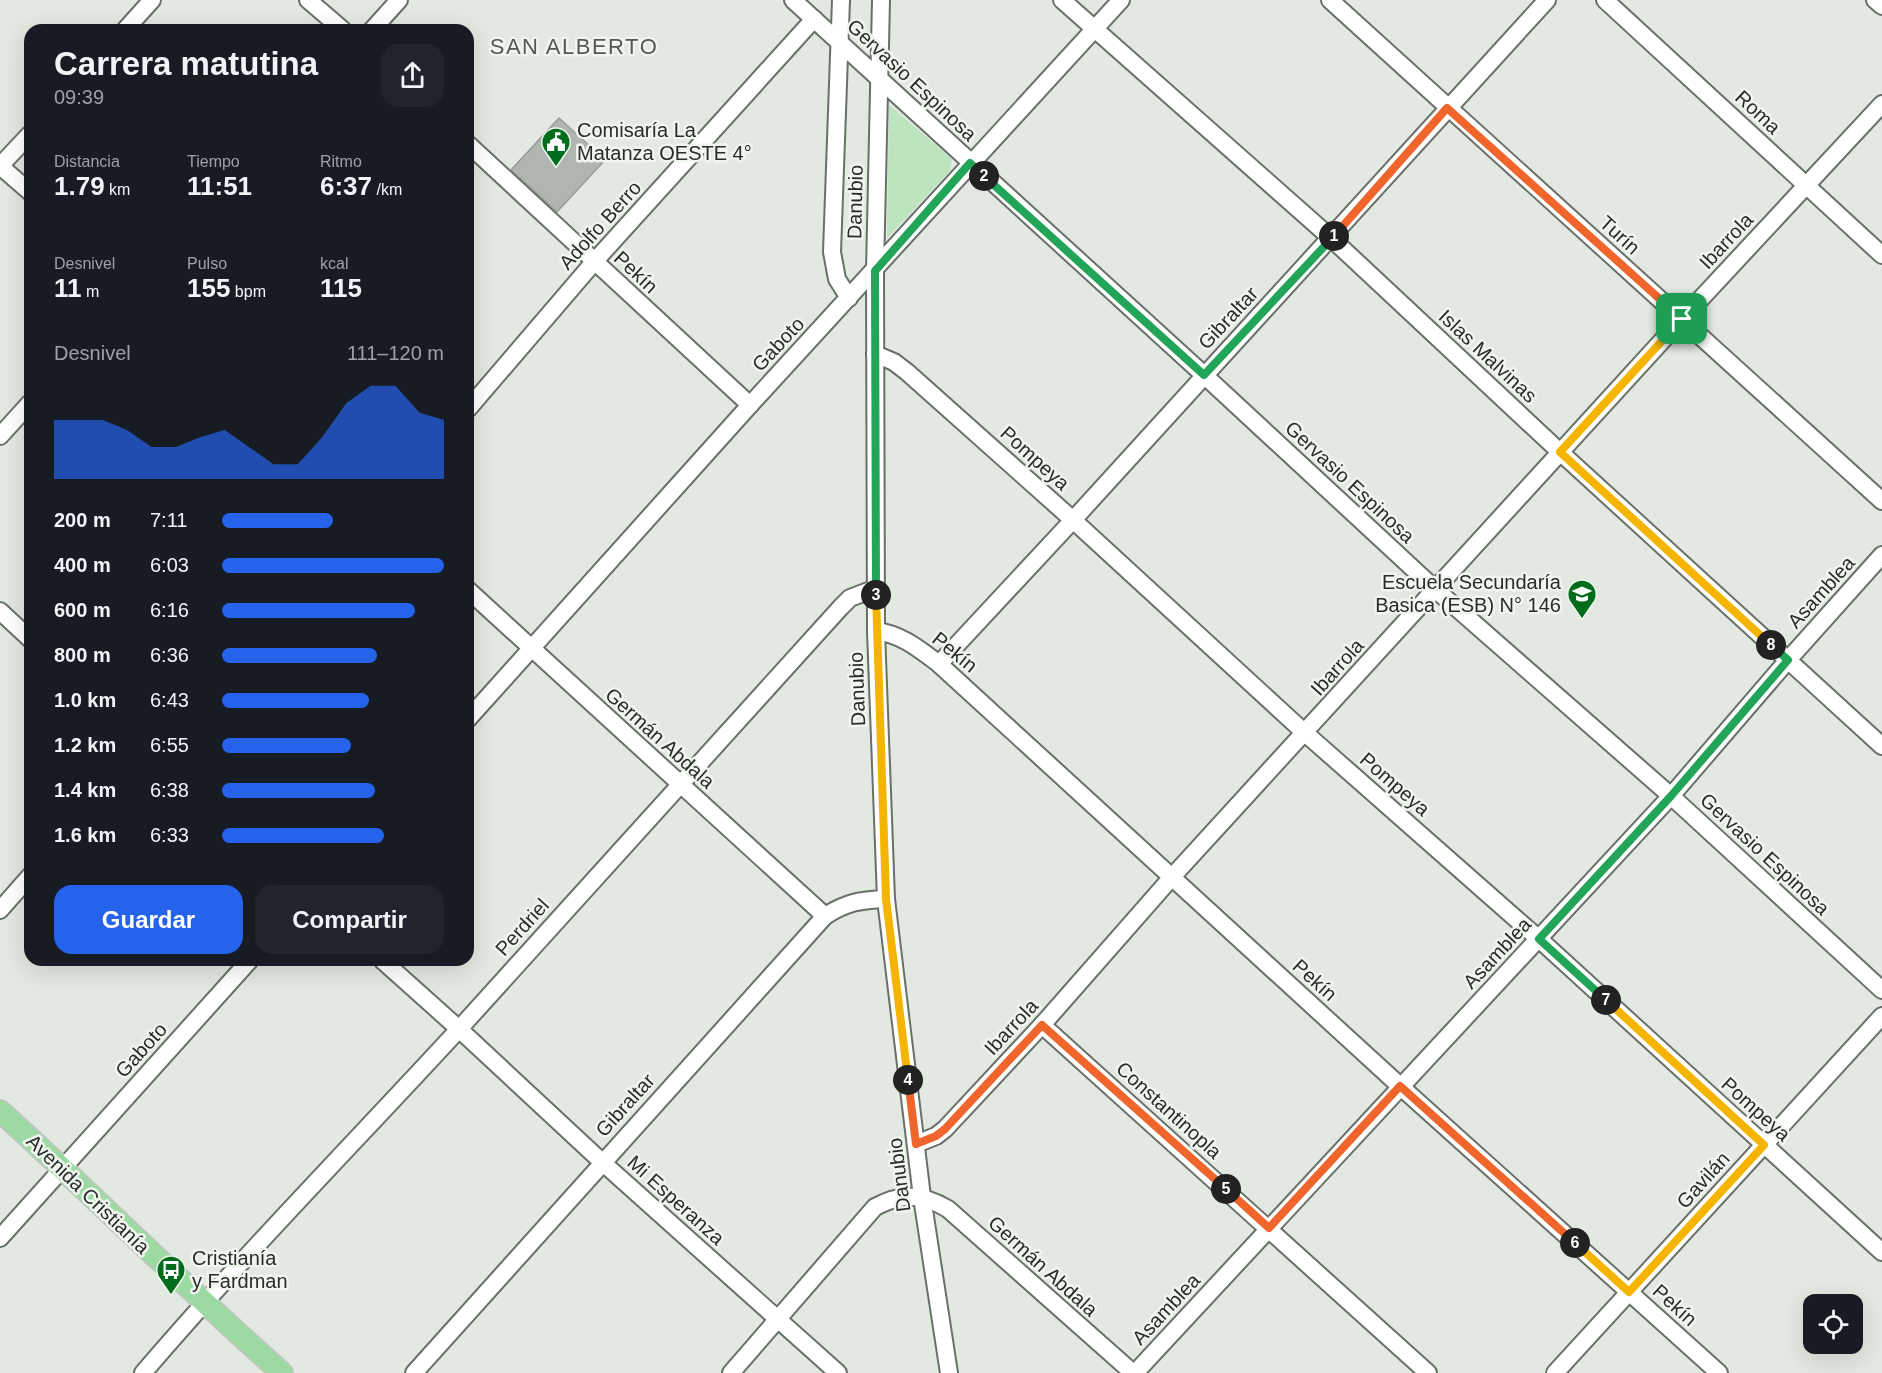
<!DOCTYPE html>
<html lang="es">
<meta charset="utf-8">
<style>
body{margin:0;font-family:Arial,sans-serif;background:#20242c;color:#f1f3f6;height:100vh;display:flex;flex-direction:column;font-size:22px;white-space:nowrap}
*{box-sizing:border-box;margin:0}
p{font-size:20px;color:#9ea1a6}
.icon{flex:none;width:33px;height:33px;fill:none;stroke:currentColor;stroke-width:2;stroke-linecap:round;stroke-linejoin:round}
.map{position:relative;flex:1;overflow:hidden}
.sheet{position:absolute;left:24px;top:24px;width:450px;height:942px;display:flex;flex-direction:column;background:#171b24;border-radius:18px;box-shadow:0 6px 24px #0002}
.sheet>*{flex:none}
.buttons{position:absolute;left:1803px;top:1294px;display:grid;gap:12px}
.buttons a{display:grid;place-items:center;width:60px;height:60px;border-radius:12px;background:#171b24;box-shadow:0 6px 24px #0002;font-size:30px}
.pin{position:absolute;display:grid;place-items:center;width:51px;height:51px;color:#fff;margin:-26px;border-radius:12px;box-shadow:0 3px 9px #0006}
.km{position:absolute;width:30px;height:30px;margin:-15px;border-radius:50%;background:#222;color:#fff;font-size:16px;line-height:30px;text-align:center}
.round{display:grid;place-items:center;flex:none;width:63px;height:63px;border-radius:18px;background:#20242c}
.headline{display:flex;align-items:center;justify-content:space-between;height:102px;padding:0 30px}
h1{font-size:33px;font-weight:700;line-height:45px}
.metrics{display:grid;grid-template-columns:repeat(3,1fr);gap:9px;height:102px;padding:6px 30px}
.metrics div{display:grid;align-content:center}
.metrics b{font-size:26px;font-weight:700}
.metrics small{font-size:16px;font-weight:400}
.metrics p{font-size:16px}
.chart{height:168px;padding:12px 30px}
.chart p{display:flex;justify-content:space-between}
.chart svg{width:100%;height:108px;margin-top:6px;fill:#2563eb;opacity:.7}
.button{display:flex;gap:12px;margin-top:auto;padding:12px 30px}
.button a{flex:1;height:69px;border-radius:18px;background:#2563eb;color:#fff;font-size:24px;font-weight:700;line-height:69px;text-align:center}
.button a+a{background:#20242c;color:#f1f3f6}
ul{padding:0 30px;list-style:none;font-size:20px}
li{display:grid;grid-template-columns:96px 72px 1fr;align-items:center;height:45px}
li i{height:15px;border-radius:8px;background:#2563eb}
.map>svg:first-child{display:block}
</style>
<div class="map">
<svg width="1882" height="1373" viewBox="0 0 1882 1373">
<rect width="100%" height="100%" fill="#e1e9e1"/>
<!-- green -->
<polygon fill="#bde4be" points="889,105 952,159 950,171 887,238"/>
<!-- shadow -->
<polygon fill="#0003" points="548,131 603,160 545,222 502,182"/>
<!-- building -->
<polygon fill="#afb6af" stroke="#969d96" stroke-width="1.5" points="559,118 605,160 557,212 511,170"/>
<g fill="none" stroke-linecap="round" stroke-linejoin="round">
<!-- minor casing -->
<g stroke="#697069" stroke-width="20">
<g id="minor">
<polyline points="308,0 343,30"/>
<polyline points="793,0 1204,375 1435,589 1671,796 1882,990"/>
<polyline points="841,0 832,252 837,279 849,298"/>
<polyline points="881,0 875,271 876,631 886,899 922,1197 949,1373"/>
<polyline points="1062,0 1331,238 1560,452 1882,746"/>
<polyline points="1330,0 1882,501"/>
<polyline points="1605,0 1882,255"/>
<polyline points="1875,0 1882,6"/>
<polyline points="125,30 152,0"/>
<polyline points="372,30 399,0"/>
<polyline points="30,134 0,166 30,192"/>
<polyline points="468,144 750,405"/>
<polyline points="875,354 894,362 907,372 1073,520 1305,733 1539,939 1882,1252"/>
<polyline points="468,409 594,262 814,19"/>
<polyline points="0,436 30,403"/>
<polyline points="468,590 825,916"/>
<polyline points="0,611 30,639"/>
<path d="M876,631c25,3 43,18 63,33l461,422 319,287"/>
<polyline points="939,664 1073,520 1547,0"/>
<polyline points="468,719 750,405 1121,0"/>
<polyline points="0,910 30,876"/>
<polyline points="382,960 459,1029 602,1162 838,1373"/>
<polyline points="1042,1025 1428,1373"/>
<polyline points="916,1144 936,1136 945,1129 1042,1025 1172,877 1682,319 1882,104"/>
<polyline points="0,1238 250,960"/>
<path d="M143,1373c102,-119 211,-230 317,-345 127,-140 253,-281 381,-421l9,-9 26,-10"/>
<path d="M414,1373l411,-457c22,-14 35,-16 61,-17"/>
<path d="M731,1373l144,-166c27,-14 46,-14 73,2l185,164"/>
<polyline points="1135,1373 1671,796 1788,660 1882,555"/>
<polyline points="1555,1373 1882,1016"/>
</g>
</g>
<!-- major casing -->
<g stroke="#c3c4c3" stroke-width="24">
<path id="major" d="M0,1111c95,86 186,177 282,262"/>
</g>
<!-- minor -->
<use href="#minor" stroke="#fff" stroke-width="16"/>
<!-- major -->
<use href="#major" stroke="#9dd9a3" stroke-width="21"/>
</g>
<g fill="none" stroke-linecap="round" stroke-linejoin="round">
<!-- split-1 casing -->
<g stroke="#fff" stroke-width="12">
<polyline id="split-1" points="1334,236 1447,108 1682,319"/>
</g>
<!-- split-2 casing -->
<g stroke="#fff" stroke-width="12">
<polyline id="split-2" points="984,176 1204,375 1334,236"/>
</g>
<!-- split-3 casing -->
<g stroke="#fff" stroke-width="12">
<polyline id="split-3" points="876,595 875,271 970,163 984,176"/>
</g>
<!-- split-4 casing -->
<g stroke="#fff" stroke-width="12">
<polyline id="split-4" points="876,595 886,899 908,1080"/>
</g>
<!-- split-5 casing -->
<g stroke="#fff" stroke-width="12">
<polyline id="split-5" points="908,1080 916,1144 936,1136 945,1129 1042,1025 1226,1189"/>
</g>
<!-- split-6 casing -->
<g stroke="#fff" stroke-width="12">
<polyline id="split-6" points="1226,1189 1269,1228 1400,1086 1575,1243"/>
</g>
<!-- split-7 casing -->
<g stroke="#fff" stroke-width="12">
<polyline id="split-7" points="1575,1243 1629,1292 1764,1145 1606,1000"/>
</g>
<!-- split-8 casing -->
<g stroke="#fff" stroke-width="12">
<polyline id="split-8" points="1606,1000 1539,939 1671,796 1788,660 1771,645"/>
</g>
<!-- split-9 casing -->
<g stroke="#fff" stroke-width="12">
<polyline id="split-9" points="1682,319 1560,452 1771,645"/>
</g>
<!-- split-1 -->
<use href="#split-1" stroke="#f0652b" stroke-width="8"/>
<!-- split-2 -->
<use href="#split-2" stroke="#22a559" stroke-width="8"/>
<!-- split-3 -->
<use href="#split-3" stroke="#22a559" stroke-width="8"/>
<!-- split-4 -->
<use href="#split-4" stroke="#f5b400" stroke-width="8"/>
<!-- split-5 -->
<use href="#split-5" stroke="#f0652b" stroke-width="8"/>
<!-- split-6 -->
<use href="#split-6" stroke="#f0652b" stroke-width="8"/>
<!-- split-7 -->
<use href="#split-7" stroke="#f5b400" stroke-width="8"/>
<!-- split-8 -->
<use href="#split-8" stroke="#22a559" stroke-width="8"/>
<!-- split-9 -->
<use href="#split-9" stroke="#f5b400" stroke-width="8"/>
</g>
<!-- icons -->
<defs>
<g id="civic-pin" transform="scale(1.5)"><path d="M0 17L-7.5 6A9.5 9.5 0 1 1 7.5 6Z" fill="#006c1c" stroke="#eef6ee"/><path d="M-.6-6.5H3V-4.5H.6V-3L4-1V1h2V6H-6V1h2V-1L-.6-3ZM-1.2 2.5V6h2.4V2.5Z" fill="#fff"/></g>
<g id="school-pin" transform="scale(1.5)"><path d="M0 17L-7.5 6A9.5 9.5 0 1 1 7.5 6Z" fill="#006c1c" stroke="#eef6ee"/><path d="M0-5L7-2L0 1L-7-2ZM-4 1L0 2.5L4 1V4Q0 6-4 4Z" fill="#fff"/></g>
<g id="bus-pin" transform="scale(1.5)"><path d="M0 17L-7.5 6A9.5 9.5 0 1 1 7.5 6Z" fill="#006c1c" stroke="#eef6ee"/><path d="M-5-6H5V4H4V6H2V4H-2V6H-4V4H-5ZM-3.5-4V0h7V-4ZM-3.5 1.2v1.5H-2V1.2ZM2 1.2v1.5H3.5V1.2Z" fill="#fff"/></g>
</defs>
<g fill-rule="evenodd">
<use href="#civic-pin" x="556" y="142"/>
<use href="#school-pin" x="1582" y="594"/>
<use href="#bus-pin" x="171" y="1270"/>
</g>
<g text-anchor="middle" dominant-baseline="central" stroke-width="5" stroke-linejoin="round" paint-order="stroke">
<!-- street labels -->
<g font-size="20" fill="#292c29" stroke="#eef6ee">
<text transform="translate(912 80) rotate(43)">Gervasio Espinosa</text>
<text transform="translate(1758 112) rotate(43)">Roma</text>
<text transform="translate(855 202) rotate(-89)">Danubio</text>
<text transform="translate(600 225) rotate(-48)">Adolfo Berro</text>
<text transform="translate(1620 235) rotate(42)">Turín</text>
<text transform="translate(1726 241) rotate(-47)">Ibarrola</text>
<text transform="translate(636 272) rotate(43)">Pekín</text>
<text transform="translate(1228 318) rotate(-47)">Gibraltar</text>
<text transform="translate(778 344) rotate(-47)">Gaboto</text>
<text transform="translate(1488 356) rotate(43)">Islas Malvinas</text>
<text transform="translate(1035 458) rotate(42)">Pompeya</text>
<text transform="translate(1350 482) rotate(43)">Gervasio Espinosa</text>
<text transform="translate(1821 592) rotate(-48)">Asamblea</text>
<text transform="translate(955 652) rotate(39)">Pekín</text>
<text transform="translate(1337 667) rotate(-48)">Ibarrola</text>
<text transform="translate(857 689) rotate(-92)">Danubio</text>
<text transform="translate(660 738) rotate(42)">Germán Abdala</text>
<text transform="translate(1395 784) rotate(41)">Pompeya</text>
<text transform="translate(1765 854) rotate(43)">Gervasio Espinosa</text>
<text transform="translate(522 927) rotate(-48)">Perdriel</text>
<text transform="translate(1497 953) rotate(-47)">Asamblea</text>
<text transform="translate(1315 980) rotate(42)">Pekín</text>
<text transform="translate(1011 1027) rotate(-47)">Ibarrola</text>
<text transform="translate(141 1050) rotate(-48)">Gaboto</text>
<text transform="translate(625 1105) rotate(-48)">Gibraltar</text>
<text transform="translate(1756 1109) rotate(42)">Pompeya</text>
<text transform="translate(1169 1110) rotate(42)">Constantinopla</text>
<text transform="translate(899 1175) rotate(-97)">Danubio</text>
<text transform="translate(1703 1180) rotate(-48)">Gavilán</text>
<text transform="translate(88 1194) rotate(44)">Avenida Cristianía</text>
<text transform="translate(676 1200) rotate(42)">Mi Esperanza</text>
<text transform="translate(1043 1266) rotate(42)">Germán Abdala</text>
<text transform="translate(1675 1305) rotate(42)">Pekín</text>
<text transform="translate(1166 1309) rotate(-47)">Asamblea</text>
</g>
<!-- poi labels -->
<g font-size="20" fill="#292c29" stroke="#eef6ee" text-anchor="start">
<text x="577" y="130">Comisaría La<tspan x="577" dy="23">Matanza OESTE 4°</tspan></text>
<text x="1561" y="582" text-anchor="end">Escuela Secundaría<tspan x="1561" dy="23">Basica (ESB) N° 146</tspan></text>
<text x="192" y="1258">Cristianía<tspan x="192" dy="23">y Fardman</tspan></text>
</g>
<!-- quarter labels -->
<g font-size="22" letter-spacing="1.5" fill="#535a54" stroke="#eef6ee">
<text x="574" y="46">SAN ALBERTO</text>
</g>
</g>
</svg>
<div class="buttons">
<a><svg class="icon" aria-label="locate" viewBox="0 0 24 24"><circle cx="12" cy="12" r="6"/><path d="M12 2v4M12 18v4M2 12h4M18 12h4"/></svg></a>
</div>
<div class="pin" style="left:1682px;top:319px;background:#1e9e55"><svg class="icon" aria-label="arrive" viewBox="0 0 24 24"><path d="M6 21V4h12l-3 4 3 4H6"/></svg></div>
<b class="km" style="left:1334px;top:236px">1</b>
<b class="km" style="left:984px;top:176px">2</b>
<b class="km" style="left:876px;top:595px">3</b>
<b class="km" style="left:908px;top:1080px">4</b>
<b class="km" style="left:1226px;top:1189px">5</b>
<b class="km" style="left:1575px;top:1243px">6</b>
<b class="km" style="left:1606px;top:1000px">7</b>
<b class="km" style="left:1771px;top:645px">8</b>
<section class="sheet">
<div class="headline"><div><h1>Carrera matutina</h1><p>09:39</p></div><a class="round"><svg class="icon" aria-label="share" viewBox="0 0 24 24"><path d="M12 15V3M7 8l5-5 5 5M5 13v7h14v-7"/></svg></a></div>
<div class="metrics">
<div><p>Distancia</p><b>1.79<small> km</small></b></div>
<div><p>Tiempo</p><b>11:51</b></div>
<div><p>Ritmo</p><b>6:37<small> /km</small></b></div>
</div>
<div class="metrics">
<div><p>Desnivel</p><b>11<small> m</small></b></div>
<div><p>Pulso</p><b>155<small> bpm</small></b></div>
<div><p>kcal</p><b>115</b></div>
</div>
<div class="chart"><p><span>Desnivel</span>111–120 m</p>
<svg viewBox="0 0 160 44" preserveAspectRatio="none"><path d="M0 44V20L10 20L20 20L30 24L40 31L50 31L60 27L70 24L80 31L90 38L100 38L110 27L120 13L130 6L140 6L150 17L160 20V44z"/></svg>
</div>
<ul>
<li><b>200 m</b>7:11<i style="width:50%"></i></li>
<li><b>400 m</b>6:03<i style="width:100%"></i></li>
<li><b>600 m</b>6:16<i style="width:87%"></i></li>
<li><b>800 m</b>6:36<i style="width:70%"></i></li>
<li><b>1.0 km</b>6:43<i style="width:66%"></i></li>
<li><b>1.2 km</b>6:55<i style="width:58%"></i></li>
<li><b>1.4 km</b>6:38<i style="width:69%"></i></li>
<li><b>1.6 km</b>6:33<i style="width:73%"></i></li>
</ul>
<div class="button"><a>Guardar</a><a>Compartir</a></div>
</section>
</div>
